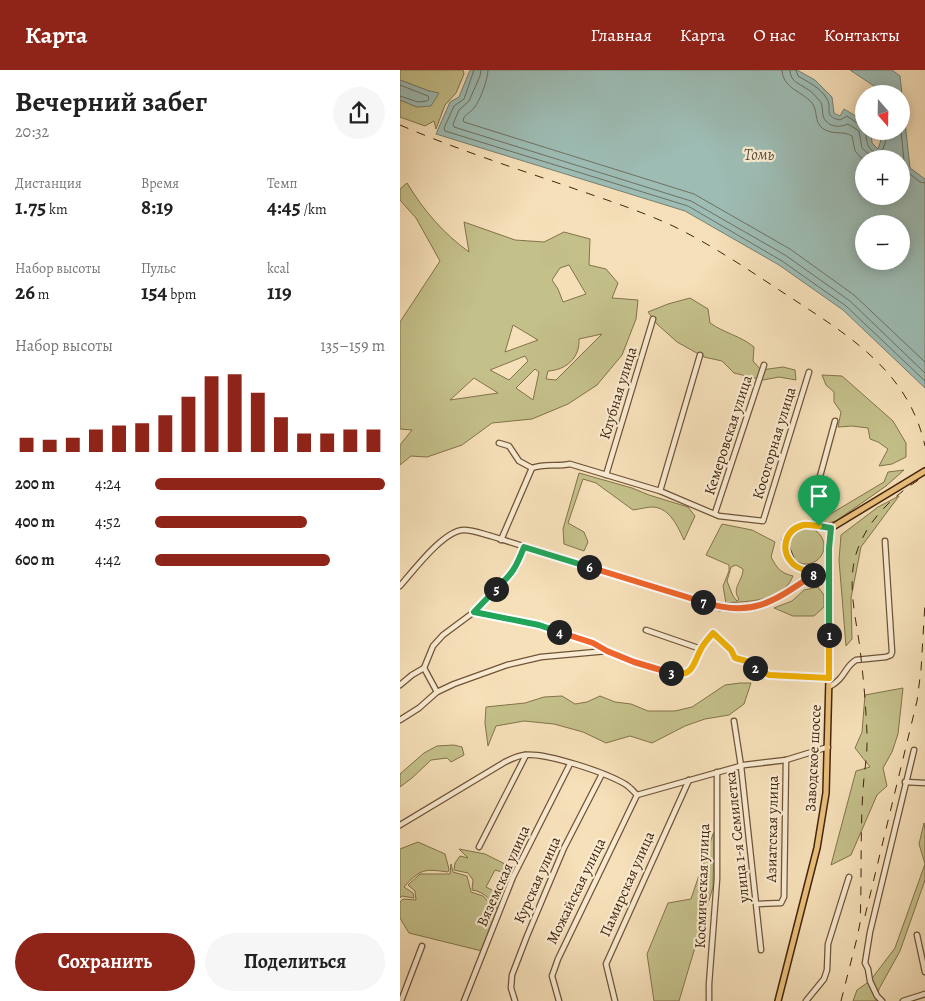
<!DOCTYPE html>
<html lang="ru">
<meta charset="utf-8">
<style>
body{margin:0;font-family:Alegreya,serif;background:#f6f6f6;color:#222;height:100vh;display:flex;flex-direction:column;font-size:19px;white-space:nowrap}
*{box-sizing:border-box;margin:0}
p{font-size:16px;color:#767676}
.icon{flex:none;width:28px;height:28px;fill:none;stroke:currentColor;stroke-width:2;stroke-linecap:round;stroke-linejoin:round}
.map{position:relative;flex:1;overflow:hidden}
.panel{display:flex;flex-direction:column;background:#fff;width:400px}
.panel>*{flex:none}
.needle{width:32px;rotate:160deg}
.tools{position:absolute;left:455px;top:15px;display:grid;gap:10px}
.tools a{display:grid;place-items:center;width:55px;height:55px;border-radius:50%;background:#fff;box-shadow:0 2px 12px #0003;font-size:25px}
.pin{position:absolute;display:grid;place-items:center;width:42px;height:42px;color:#fff;margin:-51px -21px;border-radius:50% 50% 50% 0;rotate:-45deg;box-shadow:0 0 5px #0007}
.pin .icon{rotate:45deg}
.km{position:absolute;width:25px;height:25px;margin:-12px;border-radius:50%;background:#222;color:#fff;font-size:14px;line-height:25px;text-align:center}
.round{display:grid;place-items:center;flex:none;width:52px;height:52px;border-radius:26px;background:#f6f6f6}
.overview{display:flex;align-items:center;justify-content:space-between;height:85px;padding:0 15px}
h1{font-size:28px;font-weight:700;line-height:38px}
.metrics{display:grid;grid-template-columns:repeat(3,1fr);gap:8px;height:85px;padding:5px 15px}
.metrics div{display:grid;align-content:center}
.metrics b{font-size:21px;font-weight:700}
.metrics small{font-size:14px;font-weight:400}
.metrics p{font-size:14px}
.chart{height:140px;padding:10px 15px}
.chart p{display:flex;justify-content:space-between}
.chart svg{width:100%;height:90px;margin-top:5px;stroke:#8f2418;stroke-width:6}
.button{display:flex;gap:10px;margin-top:auto;padding:10px 15px}
.button a{flex:1;height:58px;border-radius:30px;background:#8f2418;color:#fff;font-size:20px;font-weight:700;line-height:58px;text-align:center}
.button a+a{background:#f6f6f6;color:#222}
ul{padding:0 15px;list-style:none;font-size:16px}
li{display:grid;grid-template-columns:80px 60px 1fr;align-items:center;height:38px}
li i{height:12px;border-radius:6px;background:#8f2418}
header{display:flex;align-items:center;gap:30px;box-sizing:border-box;height:70px;padding:0 25px;background:#8f2418;color:#fff}
header strong{font-size:24px}
nav{display:flex;gap:28px;margin-inline-start:auto;font-size:18px}
main{display:flex;flex:1;min-height:0}
.map>svg:first-child{display:block}
</style>
<header>
<strong>Карта</strong>
<nav><a>Главная</a><a>Карта</a><a>О нас</a><a>Контакты</a></nav>
</header>
<main>
<section class="panel">
<div class="overview"><div><h1>Вечерний забег</h1><p>20:32</p></div><a class="round"><svg class="icon" aria-label="share" viewBox="0 0 24 24"><path d="M12 15V3M7 8l5-5 5 5M5 13v7h14v-7"/></svg></a></div>
<div class="metrics">
<div><p>Дистанция</p><b>1.75<small> km</small></b></div>
<div><p>Время</p><b>8:19</b></div>
<div><p>Темп</p><b>4:45<small> /km</small></b></div>
</div>
<div class="metrics">
<div><p>Набор высоты</p><b>26<small> m</small></b></div>
<div><p>Пульс</p><b>154<small> bpm</small></b></div>
<div><p>kcal</p><b>119</b></div>
</div>
<div class="chart"><p><span>Набор высоты</span>135–159 m</p>
<svg viewBox="0 0 160 44" preserveAspectRatio="none"><path d="M5 44V37M15 44V38M25 44V37M35 44V33M45 44V31M55 44V30M65 44V26M75 44V17M85 44V7M95 44V6M105 44V15M115 44V27M125 44V35M135 44V35M145 44V33M155 44V33"/></svg>
</div>
<ul>
<li><b>200 m</b>4:24<i style="width:100%"></i></li>
<li><b>400 m</b>4:52<i style="width:66%"></i></li>
<li><b>600 m</b>4:42<i style="width:76%"></i></li>
</ul>
<div class="button"><a>Сохранить</a><a>Поделиться</a></div>
</section>
<div class="map">
<svg width="525" height="931" viewBox="0 0 525 931">
<rect width="100%" height="100%" fill="#f6e0b9"/>
<filter id="stains"><feTurbulence type="fractalNoise" baseFrequency=".004" numOctaves="4"/><feColorMatrix values="0 0 0 0 .2 0 0 0 0 .09 0 0 0 0 .02 0 0 0 .5 -.17"/></filter>
<radialGradient id="worn" r=".72"><stop offset=".6" stop-color="#630" stop-opacity="0"/><stop offset="1" stop-color="#630" stop-opacity=".3"/></radialGradient>
<!-- green -->
<g fill="#c4c08a" stroke="#83724b" fill-rule="evenodd">
<polygon points="0,0 63,0 64,4 56,23 45,35 36,59 34,51 25,56 0,47 0,30 17,37 38,23 29,21 0,10"/>
<path d="M7,113c17,28 36,50 62,69l-5,-30 51,18 29,2 20,-10 26,7 -1,26 17,4 12,14 -6,15 26,2 -2,19 -14,36 -25,30 -29,19 -36,15 -40,4 -30,22 -35,12 -16,-1 -11,9v-20l12,-15 -12,-1v-107l40,-61 -24,-43 -16,-18v-11zM169,195l17,29 -23,8 -5,-13 -6,-9 8,-12zM113,255l25,15 -33,12zM202,264l-46,46 -10,-1 2,-8c18,-1 32,-13 31,-32zM125,286l3,5 -19,19 -19,-10zM135,299l4,3 -6,28 -17,-12zM74,308l24,15 -48,7z"/>
<path d="M290,228l18,11 2,14c14,10 31,13 44,24l-1,14 8,9 22,-3 12,3 1,10 -17,-3 -16,3 -29,-7 -12,-12 -18,-4 -27,-15 -20,-18 -9,-12 20,-8z"/>
<polygon points="422,305 442,306 493,351 506,373 506,387 492,394 479,396 488,379 478,372 470,369 468,358 452,356 438,357 441,342 434,332 434,322 426,315"/>
<polygon points="504,400 486,416 436,451 416,456 402,453 422,449 484,412 488,402"/>
<path d="M179,403l53,15 17,7 39,12 7,9 -11,24c-6,-13 -14,-32 -31,-33 -6,0 -13,2 -20,3l-37,-27 -13,-4 -15,44 16,9 4,10 -4,9 -20,-7 -1,-15z"/>
<polygon points="499,426 461,477 451,528 452,569 446,576 439,490 441,465 478,437"/>
<path d="M322,454l30,6 23,12 -4,15c6,11 9,16 22,19 -10,26 -44,25 -67,27l-3,-17 6,-15v-6l-23,-10zM336,495l7,4c0,12 -12,19 -4,30l-2,2 -4,-5 -6,-15 4,-14z"/>
<circle cx="406" cy="476" r="18"/>
<polygon points="418,517 424,525 424,537 414,546 393,546 374,538 392,531 404,520"/>
<polygon points="340,613 351,613 344,634 329,645 305,649 285,656 252,673 230,666 206,673 183,662 154,654 124,651 96,656 88,676 85,653 86,637 125,633 144,627 162,626 175,634 187,632 200,626 215,632 231,634 248,641 275,641 292,637 325,615"/>
<polygon points="503,618 498,664 492,682 483,698 487,716 477,725 451,785 431,795 456,701 470,697 455,678 462,662 465,625"/>
<polygon points="54,675 62,677 64,685 51,692 47,688 31,690 12,708 0,717 0,704 24,683 37,676"/>
<polygon points="524,753 525,759 525,810 500,881 479,919 476,931 453,931 457,920 470,911 495,878 525,794 519,774"/>
<polygon points="314,761 313,817 279,931 254,931 247,884 268,833 291,829"/>
<path d="M18,772l27,12 4,15 -1,3c-23,-3 -27,-4 -44,15l9,6 1,5 -12,-2 -2,2v-49z"/>
<path d="M59,779l26,5 26,13 2,5 -4,2 -14,-4 -9,17 8,4 16,-5 -11,25c-9,-10 -13,-19 -27,-21l1,-10 -5,-7 -14,-3 1,-7 5,-7 8,2z"/>
<polygon points="51,794 53,802 67,806 71,822 83,826 98,843 86,882 9,863 0,848 0,832 3,829 16,830 15,821 8,815 20,804 50,804"/>
</g>
<!-- water -->
<g fill="#9dbcb4" stroke="#797f71" fill-rule="evenodd">
<path d="M70,0h327l18,10 17,17 2,16 6,3 4,-7 20,12v10h7l1,12 6,6 4,-12 -1,-6h20v-37h-15l-36,-24h42l8,6 10,92 15,11v209l-82,-78 -64,-45 -94,-54 -249,-77 14,-32 9,-5zM464,89h37v37h-37zM464,154h37v37h-37z"/>
<polygon points="0,10 29,21 39,23 31,36 17,37 0,30"/>
</g>
<g fill="none" stroke-linecap="round" stroke-linejoin="round">
<!-- shore -->
<g stroke="#707060" stroke-width="1">
<polyline points="74,0 64,29 54,36 44,58 45,61 288,136 382,191 446,236 525,311"/>
<polyline points="81,0 80,6 69,31 59,40 53,54 54,57 291,131 385,185 450,231 525,303"/>
<path d="M88,0c0,9 -8,31 -14,38 -4,5 -9,6 -11,12l1,2 230,72 96,55 64,46 71,67"/>
<path d="M382,0c1,19 20,21 30,33 6,8 2,18 10,25 11,8 21,2 30,8l3,15 9,10"/>
<path d="M390,0c0,12 9,13 17,19 5,2 8,7 12,11 6,6 1,15 7,21 6,7 15,6 22,3l11,7 3,17 12,11"/>
<path d="M396,0l2,6c10,6 23,12 29,23 6,10 -5,17 13,21l7,-4 13,9h4"/>
<polyline points="0,15 28,26 29,29 27,31 18,32 0,26"/>
<path d="M466,61c0,10 1,19 11,22l6,-4 4,-12 -1,-6"/>
<polyline points="501,61 505,100 520,112 525,113"/>
</g>
<!-- minor casing -->
<g stroke="#6f5337" stroke-width="7">
<g id="minor">
<polyline points="99,373 109,376 119,391 132,398"/>
<path d="M132,398c13,-5 25,-1 38,-4l90,27 59,25 44,5 46,-149"/>
<polyline points="206,405 253,249"/>
<polyline points="260,421 300,285"/>
<polyline points="315,443 364,295"/>
<polyline points="419,456 414,444 416,421 435,351"/>
<polyline points="101,470 132,398"/>
<path d="M0,516c14,-16 44,-56 64,-56 9,0 19,4 27,6l228,72c43,5 62,-12 96,-34"/>
<polyline points="74,542 110,506 117,496 124,477"/>
<polyline points="246,560 301,579"/>
<polyline points="24,598 37,622"/>
<path d="M0,615l12,-10 12,-7 9,-22 10,-11 31,-23c44,8 92,16 132,38"/>
<path d="M429,617c17,-9 15,-20 27,-27l30,-3 5,-2 1,-3 -7,-111"/>
<polyline points="0,650 19,638 37,622 54,614 107,595 141,587 207,581 234,592 275,604 282,604 293,597 301,579 313,563 331,580 335,588 346,591 359,601 369,605 429,608"/>
<polyline points="334,651 341,696 361,880"/>
<polyline points="505,712 525,713"/>
<polyline points="237,725 344,695 386,690 428,677"/>
<path d="M0,755l105,-63c6,-3 12,-6 19,-7 22,-3 82,18 101,29 5,3 8,7 12,11"/>
<polyline points="79,777 126,685"/>
<polyline points="357,834 381,833 384,827 386,690"/>
<polyline points="517,865 525,902"/>
<polyline points="1,931 22,876"/>
<polyline points="64,931 113,807 170,694"/>
<polyline points="115,931 111,918 112,905 127,866 164,778 202,704"/>
<polyline points="159,931 152,906 158,889 237,725"/>
<polyline points="215,931 206,894 289,710"/>
<polyline points="309,931 309,914 317,809 317,702"/>
<polyline points="406,931 424,909 427,900 428,874 449,807"/>
<polyline points="482,931 477,926 470,911 468,899 465,893 470,862 514,680"/>
<polyline points="503,931 525,924"/>
</g>
</g>
<!-- major casing -->
<g stroke="#42240c" stroke-width="8">
<g id="major">
<polyline points="429,502 415,504 393,494 386,478 385,471 389,463 397,457 405,455 431,458 525,401"/>
<polyline points="378,931 417,778 426,723 429,608 429,478 431,458"/>
</g>
</g>
<!-- minor -->
<use href="#minor" stroke="#f9ebd2" stroke-width="4.5"/>
<!-- major -->
<use href="#major" stroke="#ebc07c" stroke-width="5"/>
<!-- rail -->
<g stroke="#42240c" stroke-width="1" stroke-dasharray="9 9" stroke-linecap="butt">
<path d="M0,55c58,25 118,44 178,65 32,11 65,22 95,36 43,21 83,49 123,75 58,38 113,73 129,145"/>
<polyline points="465,846 517,631 521,600 525,533"/>
<path d="M441,931l16,-63 3,-15c2,-44 0,-88 3,-133 1,-18 5,-37 4,-56 -1,-25 -3,-51 -6,-76 -3,-34 -15,-70 -5,-104 11,-35 39,-60 69,-78"/>
</g>
</g>
<g fill="none" stroke-linecap="round" stroke-linejoin="round">
<!-- split-1 casing -->
<g stroke="#fff" stroke-width="10">
<polyline id="split-1" points="419,456 431,458 429,478 429,565"/>
</g>
<!-- split-2 casing -->
<g stroke="#fff" stroke-width="10">
<polyline id="split-2" points="355,598 369,605 429,608 429,565"/>
</g>
<!-- split-3 casing -->
<g stroke="#fff" stroke-width="10">
<path id="split-3" d="M271,603c23,5 22,-10 30,-24 3,-6 8,-11 12,-16l18,17 4,8 11,3 9,7"/>
</g>
<!-- split-4 casing -->
<g stroke="#fff" stroke-width="10">
<polyline id="split-4" points="159,562 193,573 207,581 234,592 271,603"/>
</g>
<!-- split-5 casing -->
<g stroke="#fff" stroke-width="10">
<polyline id="split-5" points="96,519 74,542 139,555 159,562"/>
</g>
<!-- split-6 casing -->
<g stroke="#fff" stroke-width="10">
<path id="split-6" d="M96,519c16,-15 20,-21 28,-42l65,20"/>
</g>
<!-- split-7 casing -->
<g stroke="#fff" stroke-width="10">
<polyline id="split-7" points="189,497 303,532"/>
</g>
<!-- split-8 casing -->
<g stroke="#fff" stroke-width="10">
<path id="split-8" d="M303,532c49,16 70,0 110,-27"/>
</g>
<!-- split-9 casing -->
<g stroke="#fff" stroke-width="10">
<path id="split-9" d="M413,505l2,-1c-7,-3 -17,-5 -22,-10 -13,-13 -9,-34 10,-39 5,-1 10,1 16,1"/>
</g>
<!-- split-1 -->
<use href="#split-1" stroke="#22a559" stroke-width="6"/>
<!-- split-2 -->
<use href="#split-2" stroke="#f5b400" stroke-width="6"/>
<!-- split-3 -->
<use href="#split-3" stroke="#f5b400" stroke-width="6"/>
<!-- split-4 -->
<use href="#split-4" stroke="#f0652b" stroke-width="6"/>
<!-- split-5 -->
<use href="#split-5" stroke="#22a559" stroke-width="6"/>
<!-- split-6 -->
<use href="#split-6" stroke="#22a559" stroke-width="6"/>
<!-- split-7 -->
<use href="#split-7" stroke="#f0652b" stroke-width="6"/>
<!-- split-8 -->
<use href="#split-8" stroke="#f0652b" stroke-width="6"/>
<!-- split-9 -->
<use href="#split-9" stroke="#f5b400" stroke-width="6"/>
</g>
<g text-anchor="middle" dominant-baseline="central" stroke-width="4.5" stroke-linejoin="round" paint-order="stroke">
<!-- street labels -->
<g font-size="15" fill="#42240c" stroke="#f9ebd2">
<text transform="translate(218 323) rotate(-73)">Клубная улица</text>
<text transform="translate(328 365) rotate(-72)">Кемеровская улица</text>
<text transform="translate(374 373) rotate(-73)">Косогорная улица</text>
<text transform="translate(413 688) rotate(-87)">Заводское шоссе</text>
<text transform="translate(372 759) rotate(-89)">Азиатская улица</text>
<text transform="translate(337 767) rotate(-96)">улица 1-я Семилетка</text>
<text transform="translate(103 806) rotate(-66)">Вяземская улица</text>
<text transform="translate(137 810) rotate(-66)">Курская улица</text>
<text transform="translate(227 814) rotate(-66)">Памирская улица</text>
<text transform="translate(302 816) rotate(-88)">Космическая улица</text>
<text transform="translate(176 821) rotate(-64)">Можайская улица</text>
</g>
<!-- water labels -->
<g font-size="16" font-style="italic" fill="#5d523e" stroke="#f9ebd2">
<text x="359" y="85">Томь</text>
</g>
</g>
<rect width="100%" height="100%" filter="url(#stains)"/>
<rect width="100%" height="100%" fill="url(#worn)"/>
</svg>
<div class="tools">
<a><svg class="needle" viewBox="-14 -14 28 28"><path d="M0-13l5 13h-10z" fill="#e53935"/><path d="M0 13l5-13h-10z" fill="#767676"/></svg></a>
<a>+</a>
<a>−</a>
</div>
<div class="pin" style="left:419px;top:456px;background:#1e9e55"><svg class="icon" aria-label="arrive" viewBox="0 0 24 24"><path d="M6 21V4h12l-3 4 3 4H6"/></svg></div>
<b class="km" style="left:429px;top:565px">1</b>
<b class="km" style="left:355px;top:598px">2</b>
<b class="km" style="left:271px;top:603px">3</b>
<b class="km" style="left:159px;top:562px">4</b>
<b class="km" style="left:96px;top:519px">5</b>
<b class="km" style="left:189px;top:497px">6</b>
<b class="km" style="left:303px;top:532px">7</b>
<b class="km" style="left:413px;top:505px">8</b>
</div>
</main>
